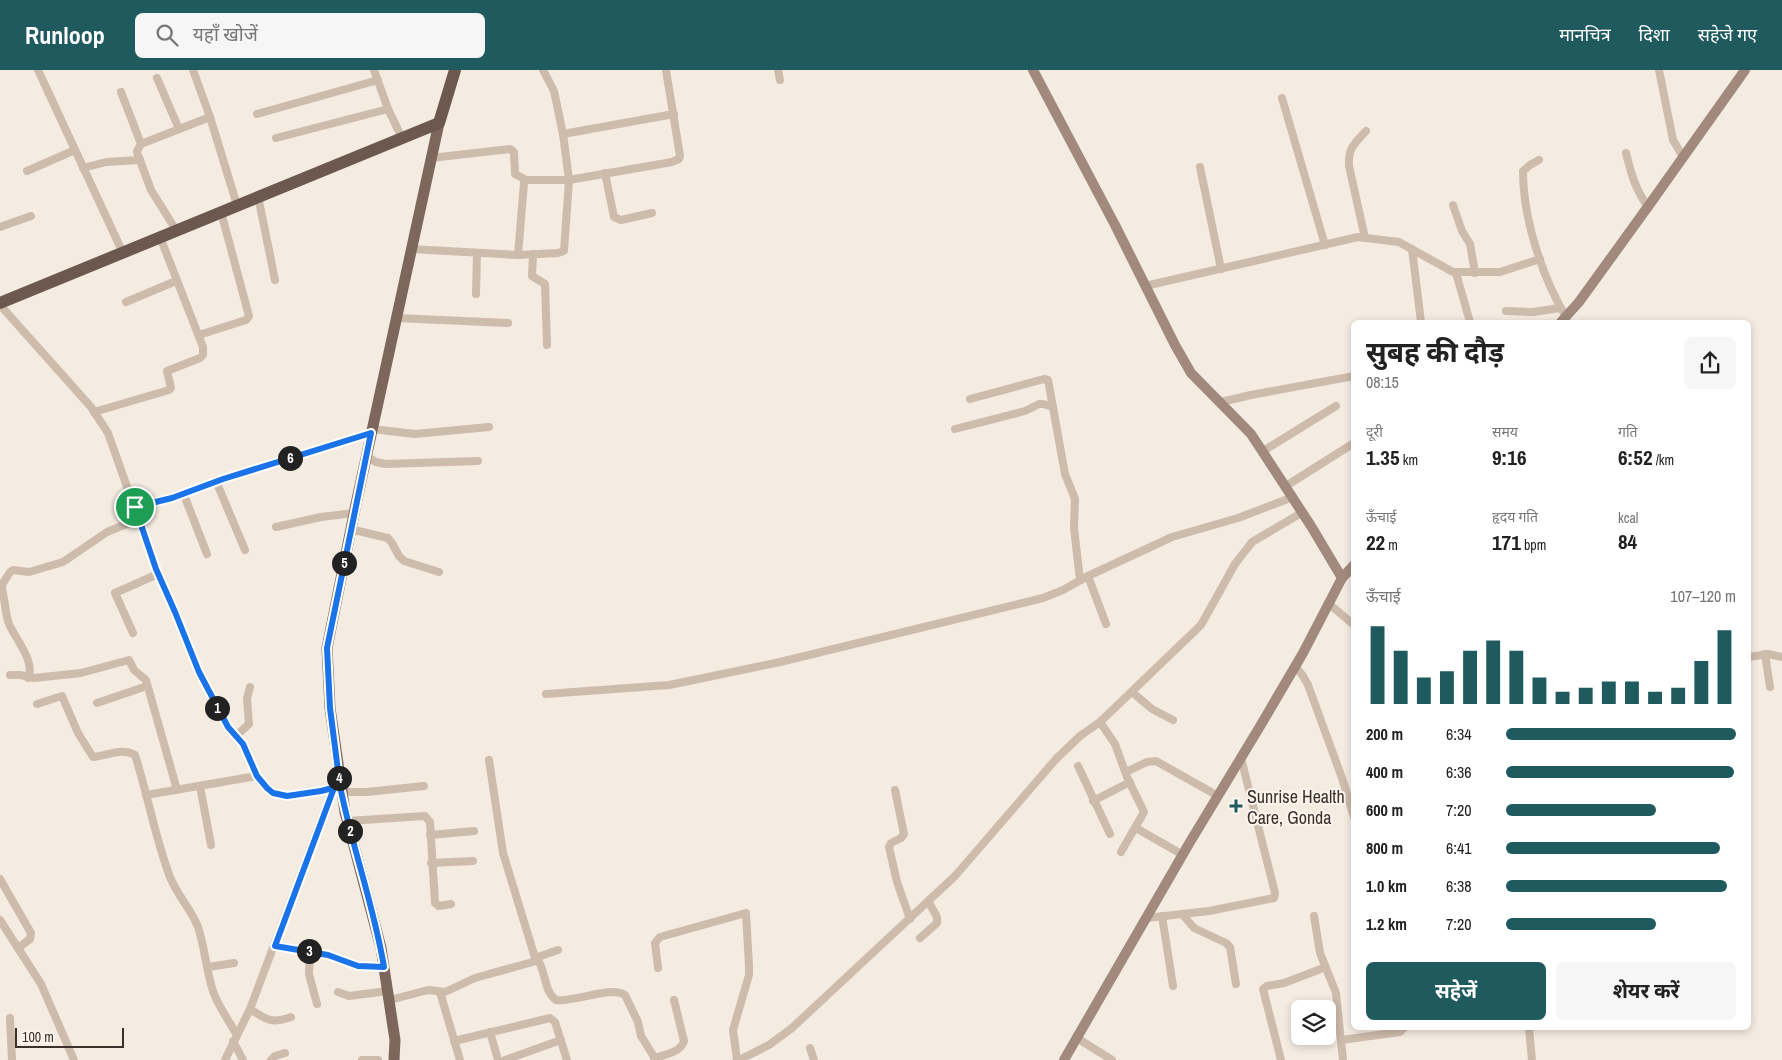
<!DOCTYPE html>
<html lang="hi">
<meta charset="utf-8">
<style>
body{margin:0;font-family:"Archivo Narrow","Noto Sans Devanagari",sans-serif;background:#f6f6f6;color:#222;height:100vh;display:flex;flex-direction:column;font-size:19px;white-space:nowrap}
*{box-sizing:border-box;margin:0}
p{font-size:16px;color:#767676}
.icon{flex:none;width:28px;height:28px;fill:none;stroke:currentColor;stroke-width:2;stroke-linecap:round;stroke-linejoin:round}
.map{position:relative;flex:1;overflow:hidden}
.sheet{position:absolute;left:1351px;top:250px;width:400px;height:710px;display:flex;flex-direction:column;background:#fff;border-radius:8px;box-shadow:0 2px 8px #0003}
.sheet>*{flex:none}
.buttons{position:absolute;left:1291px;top:930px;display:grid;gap:10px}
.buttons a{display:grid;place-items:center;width:45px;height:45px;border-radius:8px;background:#fff;box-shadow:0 2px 8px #0003;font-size:25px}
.scale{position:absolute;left:15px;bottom:12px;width:109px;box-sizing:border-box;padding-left:5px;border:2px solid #3b302b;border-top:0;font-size:14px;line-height:18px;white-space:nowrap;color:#3b302b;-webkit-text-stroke:4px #fbf5ee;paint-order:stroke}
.pin{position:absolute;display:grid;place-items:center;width:42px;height:42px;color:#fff;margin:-21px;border:2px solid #fff;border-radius:50%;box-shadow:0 1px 5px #0007}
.km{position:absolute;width:25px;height:25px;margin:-12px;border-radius:50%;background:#222;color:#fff;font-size:14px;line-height:25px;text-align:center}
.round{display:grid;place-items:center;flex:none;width:52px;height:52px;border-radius:8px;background:#f6f6f6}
.head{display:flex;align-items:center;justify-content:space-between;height:85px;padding:0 15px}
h1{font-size:28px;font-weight:700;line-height:38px}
.figures{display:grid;grid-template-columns:repeat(3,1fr);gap:8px;height:85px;padding:5px 15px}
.figures div{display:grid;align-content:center}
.figures b{font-size:21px;font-weight:700}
.figures small{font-size:14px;font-weight:400}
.figures p{font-size:14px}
.chart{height:140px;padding:10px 15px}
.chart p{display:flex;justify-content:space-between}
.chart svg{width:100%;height:90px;margin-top:5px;stroke:#1f5a5e;stroke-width:6}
.cta{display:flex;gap:10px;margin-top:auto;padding:10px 15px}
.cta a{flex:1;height:58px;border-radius:8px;background:#1f5a5e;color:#fff;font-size:20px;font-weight:700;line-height:58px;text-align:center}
.cta a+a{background:#f6f6f6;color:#222}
ul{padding:0 15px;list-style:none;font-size:16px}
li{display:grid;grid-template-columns:80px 60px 1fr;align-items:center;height:38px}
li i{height:12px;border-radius:6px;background:#1f5a5e}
header{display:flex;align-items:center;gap:30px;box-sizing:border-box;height:70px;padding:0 25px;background:#1f5a5e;color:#fff}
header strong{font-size:24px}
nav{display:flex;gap:28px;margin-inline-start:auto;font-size:18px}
.search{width:350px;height:45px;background:#f6f6f6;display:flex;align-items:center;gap:12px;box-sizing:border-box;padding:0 18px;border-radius:8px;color:#767676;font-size:19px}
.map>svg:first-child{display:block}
</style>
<header>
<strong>Runloop</strong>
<div class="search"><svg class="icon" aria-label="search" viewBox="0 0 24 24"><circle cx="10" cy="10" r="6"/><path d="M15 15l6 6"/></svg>यहाँ खोजें</div>
<nav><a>मानचित्र</a><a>दिशा</a><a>सहेजे गए</a></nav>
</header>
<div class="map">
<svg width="1782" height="990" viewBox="0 0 1782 990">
<rect width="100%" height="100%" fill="#f4ebe1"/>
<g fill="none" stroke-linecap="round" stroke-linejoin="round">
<!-- minor -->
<g stroke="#cdbbac" stroke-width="8">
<polyline points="38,0 123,183"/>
<polyline points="193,0 210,47 237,135"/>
<polyline points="374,0 388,39 402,68"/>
<polyline points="778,0 780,10"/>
<polyline points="1659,0 1673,70 1683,87"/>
<polyline points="157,8 179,59"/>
<polyline points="121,22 141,74"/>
<polyline points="1282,28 1325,175"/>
<polyline points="257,44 378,10"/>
<polyline points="563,64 674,44"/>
<polyline points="276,68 388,39"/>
<path d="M1626,83c5,20 9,36 22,54"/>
<polyline points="431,88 510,79 514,82 515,104 526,110"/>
<path d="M1539,90l-9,5 -7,6c0,47 19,106 43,146"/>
<polyline points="1200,97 1221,199"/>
<polyline points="83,98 106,92 140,90"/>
<polyline points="27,101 75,80"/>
<polyline points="605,103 614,147 621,150 652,143"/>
<polyline points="258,126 275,210"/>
<polyline points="1453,135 1462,161 1470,174 1475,203"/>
<polyline points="0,157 31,146"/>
<polyline points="176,160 151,120 138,85 137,81 141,74 210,47"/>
<path d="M1365,168l-16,-72c-1,-18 5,-22 17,-35"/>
<polyline points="411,179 518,185 558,183 564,181 569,110 672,92 679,89 680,86 666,0"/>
<polyline points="1412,179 1421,252"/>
<polyline points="533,184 532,206 545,214 547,275"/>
<polyline points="518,185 524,113 527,110 569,110 563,64 554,21 543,0"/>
<polyline points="1456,203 1470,252"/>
<polyline points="1145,216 1358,167 1399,172 1453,202 1500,202 1540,189"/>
<polyline points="476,224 477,183"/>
<polyline points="126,232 176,211"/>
<polyline points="0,235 91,337 108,363 156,499 175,542 199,602 228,657 243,674 257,706 267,718 273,723 287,726 321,721 341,716"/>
<polyline points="1506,241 1533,242 1560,238"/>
<polyline points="396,248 508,253"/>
<polyline points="199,265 246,250 249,246 221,142"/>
<polyline points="970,329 1044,309 1048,310 1065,404 1075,429 1074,458 1080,510"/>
<polyline points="1221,332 1251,325 1354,306"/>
<polyline points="94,342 169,320 171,318 167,301 200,288 203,285 203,277 160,167"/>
<polyline points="372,359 415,364 489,357"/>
<polyline points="955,359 1025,341 1039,334 1043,334 1053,337"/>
<polyline points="1263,381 1336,336"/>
<polyline points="366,386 376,392 385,394 478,391"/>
<polyline points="216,411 245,480"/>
<polyline points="1286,416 1354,373"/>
<polyline points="184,425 207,484"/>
<polyline points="135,437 173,428 216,411 371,363"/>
<polyline points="276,457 321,447 354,443"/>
<polyline points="350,459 388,468 392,473 399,486 404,491 439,502"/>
<polyline points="1088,506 1106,554"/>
<polyline points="1328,533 1354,555"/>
<polyline points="133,563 115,523 158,504"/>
<polyline points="1765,584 1770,617"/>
<polyline points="1749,587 1768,584 1782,587"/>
<polyline points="1295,596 1303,606 1308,615 1342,708 1354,747"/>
<polyline points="10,605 20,605 34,608 81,603 129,590 134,600 146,610 177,720"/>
<path d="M28,608c8,-16 -13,-40 -19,-54 -4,-11 -4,-24 -7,-35v-4l8,-13 3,-2 16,2 34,-10 44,-30 32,-13"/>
<polyline points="1132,622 1152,639 1173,650"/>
<polyline points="546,624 669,615 684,612 780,592 1043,528 1063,520 1088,506 1172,467 1238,448 1293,427"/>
<polyline points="97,633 147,616"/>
<path d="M37,634l25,-8 16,37 15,24c14,-1 29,-10 42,-2 13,40 20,83 35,122 7,18 21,32 28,50 7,21 8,43 15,64 5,15 16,30 24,44"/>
<polyline points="1100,652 1115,674 1127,707 1144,742 1121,782"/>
<polyline points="236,666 249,654 247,628 250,617"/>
<polyline points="489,690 503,783 536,891"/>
<polyline points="1078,696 1110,764"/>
<polyline points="1126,702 1147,692 1156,691 1218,726"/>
<polyline points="200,716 211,775"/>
<polyline points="895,720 904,764 901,768 891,773 889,777 897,812 910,849"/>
<polyline points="342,722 367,722 424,716"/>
<polyline points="146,725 257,706"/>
<polyline points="1093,731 1130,712"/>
<polyline points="347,751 425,746 430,752 435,833 439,836 451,834"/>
<polyline points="1136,758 1183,785"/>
<polyline points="430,765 474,761"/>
<polyline points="431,793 473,791"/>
<polyline points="0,809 31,863 30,869 18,878"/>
<polyline points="1182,844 1194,858 1226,873 1230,877 1236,914"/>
<polyline points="1162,846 1173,916"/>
<polyline points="1314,846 1320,883 1336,923 1343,990"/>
<polyline points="1147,848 1209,841 1274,828 1275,823 1241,688"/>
<polyline points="0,850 41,914 74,990"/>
<polyline points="920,868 937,853 937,847 928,831"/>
<polyline points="275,875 328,885 358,896 384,897"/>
<polyline points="310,881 309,904 317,934"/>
<polyline points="535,888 558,880"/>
<polyline points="208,897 234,893"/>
<polyline points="658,898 655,873 660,867 746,843 749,896 749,905 733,960 737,990"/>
<polyline points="338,922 349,926 388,921"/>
<polyline points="440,922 460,990"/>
<path d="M390,930l38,-10 17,2 30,-14 61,-17 3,1c7,12 5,29 17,38 19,3 54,-15 69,-5l13,27 3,14 15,24"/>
<path d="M250,939c17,11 21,15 41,8"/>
<polyline points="10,948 12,990"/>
<polyline points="1529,958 1532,990"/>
<polyline points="490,962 498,990"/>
<polyline points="1077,968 1112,990"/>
<polyline points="1341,970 1400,962 1404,958"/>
<polyline points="233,971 243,990"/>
<polyline points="454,971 550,948 555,952 567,990"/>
<polyline points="810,978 814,990"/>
<path d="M654,988c11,-3 27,-6 30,-17l-10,-41"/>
<polyline points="225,990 250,939 333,718"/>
<polyline points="271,990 275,986 285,983"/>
<polyline points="362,990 378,990"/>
<polyline points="505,990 561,970"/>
<polyline points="739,990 769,975 792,958 955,806 1056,689 1080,666 1100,652 1201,555 1235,494 1252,472 1303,442"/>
<polyline points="1281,990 1263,919 1267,916 1284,913 1326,897"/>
</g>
<!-- secondary -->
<g stroke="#a18a7d" stroke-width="10">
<polyline points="1033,0 1115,155 1175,275 1191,303 1251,364 1311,456 1342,508"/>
<polyline points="1561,252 1579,232 1647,138 1745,0"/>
<polyline points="1064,990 1190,772 1259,658 1303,583 1342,508 1354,495"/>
</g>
<!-- primary -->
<polyline stroke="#7d675c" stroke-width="11" points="394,990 395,970 381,878 345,742 330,638 327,578 356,434 439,53"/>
<!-- trunk -->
<polyline stroke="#6c584f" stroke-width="12" points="0,233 439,53 455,0"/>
</g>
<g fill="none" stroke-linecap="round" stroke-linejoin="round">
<!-- route casing -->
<g stroke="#fff" stroke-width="10">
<path id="route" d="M135,437l21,62 19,43 24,60 29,55 15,17 14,32 10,12 6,5 14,3 34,-5 19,-5c12,61 34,120 44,181l-26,-1 -30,-11 -53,-9 59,-158 6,-2 -10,-78 -3,-60 44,-215 -148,46 -51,19 -37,9"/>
</g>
<!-- route -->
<use href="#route" stroke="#1a73e8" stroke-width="6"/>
</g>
<!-- markers -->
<path fill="#1f5a5e" stroke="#fbf5ee" stroke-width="2" d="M1233.5 728.5h5v5h5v5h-5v5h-5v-5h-5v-5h5z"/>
<g text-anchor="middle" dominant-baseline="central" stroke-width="4" stroke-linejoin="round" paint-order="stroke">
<!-- poi labels -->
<g font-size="18" fill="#3b302b" stroke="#fbf5ee" text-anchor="start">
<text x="1247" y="726">Sunrise Health<tspan x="1247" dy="21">Care, Gonda</tspan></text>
</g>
</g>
</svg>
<div class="buttons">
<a><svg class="icon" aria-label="layers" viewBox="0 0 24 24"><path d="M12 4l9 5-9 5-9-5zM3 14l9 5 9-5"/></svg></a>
</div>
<div class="scale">100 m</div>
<div class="pin" style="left:135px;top:437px;background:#1e9e55"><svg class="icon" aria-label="arrive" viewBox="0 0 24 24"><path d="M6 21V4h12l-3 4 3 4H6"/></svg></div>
<b class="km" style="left:217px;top:638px">1</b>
<b class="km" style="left:350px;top:761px">2</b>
<b class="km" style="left:309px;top:881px">3</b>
<b class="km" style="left:339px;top:708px">4</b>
<b class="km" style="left:344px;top:493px">5</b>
<b class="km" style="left:290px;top:388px">6</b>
<section class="sheet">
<div class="head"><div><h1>सुबह की दौड़</h1><p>08:15</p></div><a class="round"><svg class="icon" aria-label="share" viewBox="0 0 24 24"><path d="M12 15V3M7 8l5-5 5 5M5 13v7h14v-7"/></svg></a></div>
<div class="figures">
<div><p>दूरी</p><b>1.35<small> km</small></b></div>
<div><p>समय</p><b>9:16</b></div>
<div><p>गति</p><b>6:52<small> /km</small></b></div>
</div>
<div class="figures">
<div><p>ऊँचाई</p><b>22<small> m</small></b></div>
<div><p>हृदय गति</p><b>171<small> bpm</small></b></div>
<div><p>kcal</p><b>84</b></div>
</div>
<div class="chart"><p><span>ऊँचाई</span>107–120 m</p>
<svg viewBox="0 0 160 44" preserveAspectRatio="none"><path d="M5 44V6M15 44V18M25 44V31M35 44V28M45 44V18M55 44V13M65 44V18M75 44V31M85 44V38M95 44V36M105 44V33M115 44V33M125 44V38M135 44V36M145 44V23M155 44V8"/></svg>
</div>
<ul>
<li><b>200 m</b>6:34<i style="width:100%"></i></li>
<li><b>400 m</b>6:36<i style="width:99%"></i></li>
<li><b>600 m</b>7:20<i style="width:65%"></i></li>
<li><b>800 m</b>6:41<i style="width:93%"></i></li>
<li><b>1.0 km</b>6:38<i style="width:96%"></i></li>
<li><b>1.2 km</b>7:20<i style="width:65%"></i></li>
</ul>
<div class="cta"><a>सहेजें</a><a>शेयर करें</a></div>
</section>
</div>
